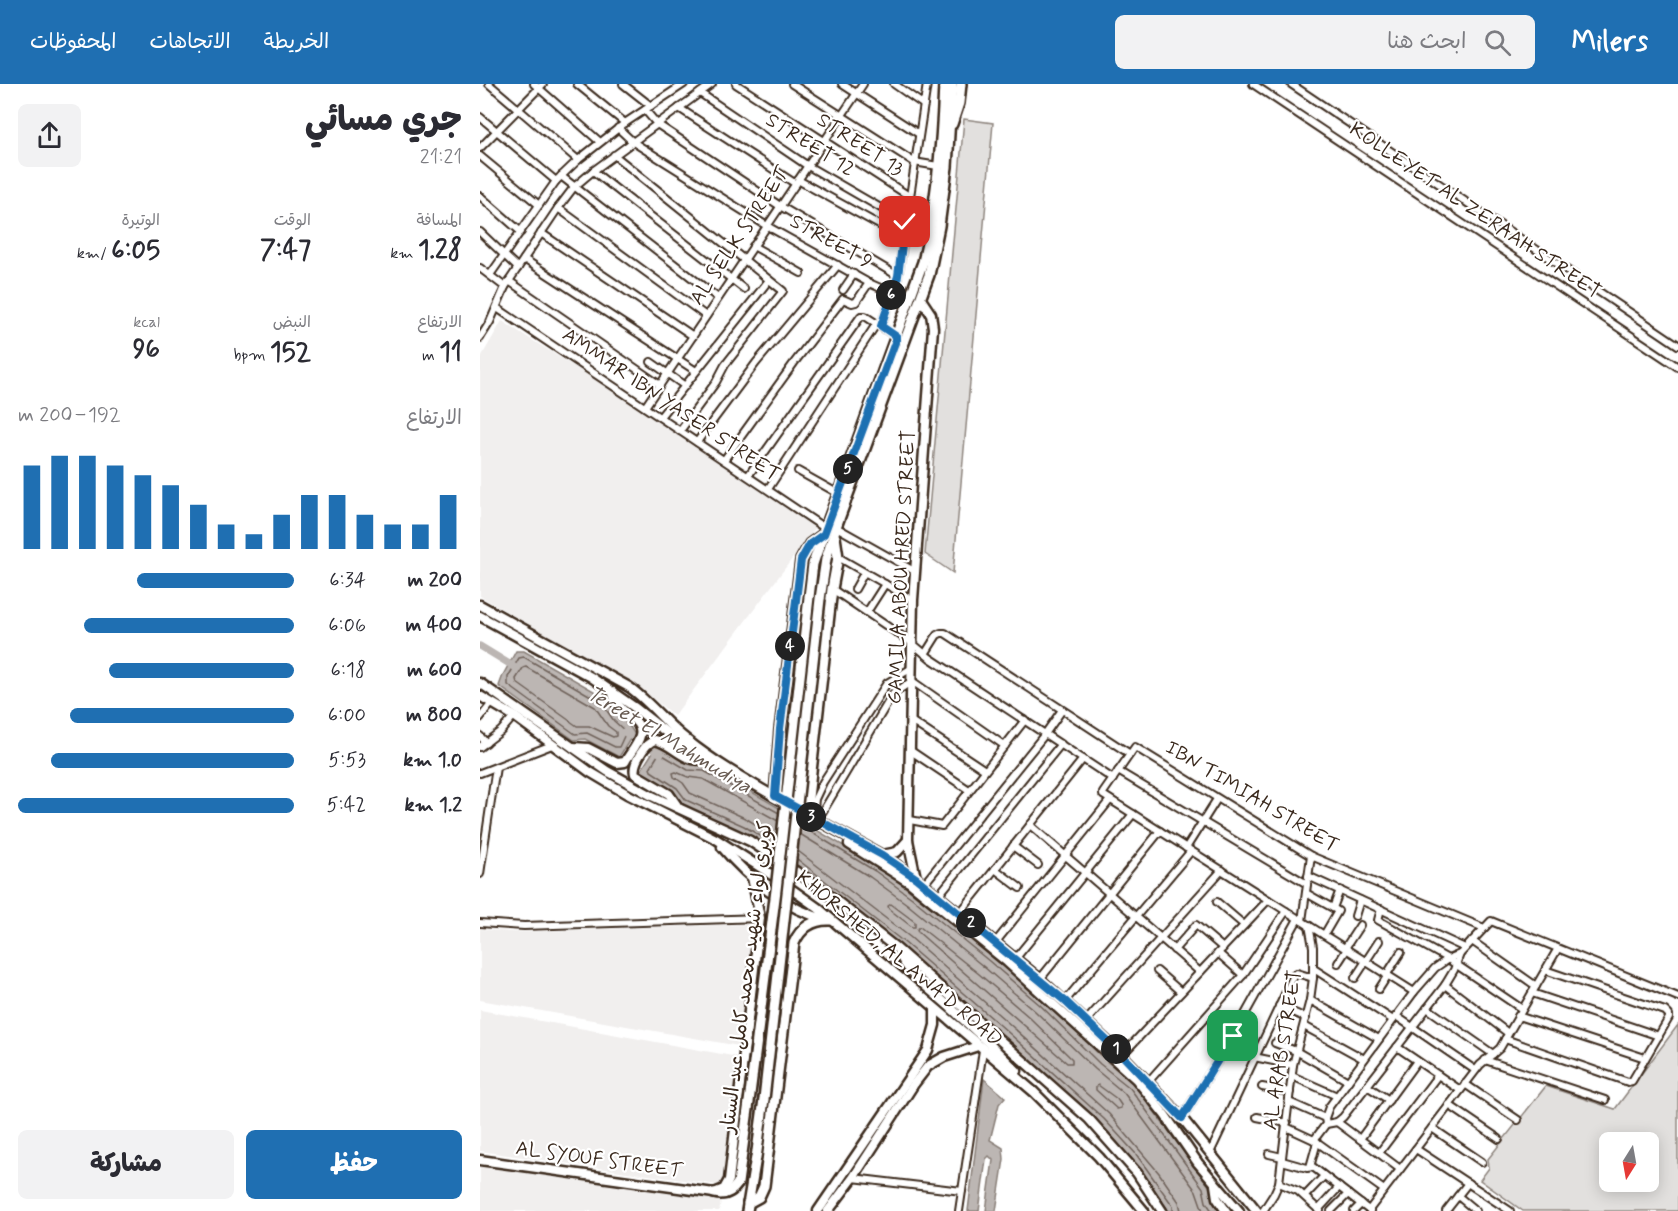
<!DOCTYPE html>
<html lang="ar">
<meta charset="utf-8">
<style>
body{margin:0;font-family:Mynerve,"Playpen Sans Arabic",sans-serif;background:#f2f2f3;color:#2b2b33;direction:rtl;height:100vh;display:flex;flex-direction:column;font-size:22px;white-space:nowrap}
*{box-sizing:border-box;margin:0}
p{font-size:20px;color:#7c7c81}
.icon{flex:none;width:33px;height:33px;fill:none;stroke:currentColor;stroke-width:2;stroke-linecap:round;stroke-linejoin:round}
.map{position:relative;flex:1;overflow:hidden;direction:ltr}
.panel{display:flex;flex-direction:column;background:#fff;width:480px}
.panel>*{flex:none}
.needle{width:39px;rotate:191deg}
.tools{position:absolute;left:1119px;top:1048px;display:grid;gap:12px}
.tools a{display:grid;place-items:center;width:60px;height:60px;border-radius:9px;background:#fff;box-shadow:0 3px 15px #0003;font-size:30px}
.pin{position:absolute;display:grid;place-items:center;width:51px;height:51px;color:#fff;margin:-26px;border-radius:12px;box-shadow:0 3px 9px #0006}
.km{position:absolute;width:30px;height:30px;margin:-15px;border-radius:50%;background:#222;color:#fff;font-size:16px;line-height:30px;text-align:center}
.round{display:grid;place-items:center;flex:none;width:63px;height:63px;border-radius:9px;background:#f2f2f3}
.summary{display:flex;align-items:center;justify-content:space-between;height:102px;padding:0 18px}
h1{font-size:33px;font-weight:800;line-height:45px}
.stats{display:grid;grid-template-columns:repeat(3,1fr);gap:9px;height:102px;padding:6px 18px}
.stats div{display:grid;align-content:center}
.stats b{font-size:26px;font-weight:800}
.stats small{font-size:16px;font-weight:400}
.stats p{font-size:16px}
.chart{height:168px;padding:12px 18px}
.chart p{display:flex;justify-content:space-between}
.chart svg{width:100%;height:108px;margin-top:6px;stroke:#1f6fb2;stroke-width:6}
.button{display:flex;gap:12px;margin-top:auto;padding:12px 18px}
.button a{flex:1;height:69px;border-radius:9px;background:#1f6fb2;color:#fff;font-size:24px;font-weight:800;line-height:69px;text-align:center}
.button a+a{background:#f2f2f3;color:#2b2b33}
ul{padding:0 18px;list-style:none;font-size:20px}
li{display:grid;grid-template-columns:96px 72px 1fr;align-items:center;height:45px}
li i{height:15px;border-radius:8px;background:#1f6fb2}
header{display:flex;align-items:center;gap:36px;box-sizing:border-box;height:84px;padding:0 30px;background:#1f6fb2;color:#fff}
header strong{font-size:28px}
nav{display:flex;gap:33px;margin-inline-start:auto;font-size:21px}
.search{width:420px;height:54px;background:#f2f2f3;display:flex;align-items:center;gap:15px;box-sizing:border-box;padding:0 21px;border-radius:9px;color:#7c7c81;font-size:22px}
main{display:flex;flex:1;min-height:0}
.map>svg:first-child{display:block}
</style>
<header>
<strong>Milers</strong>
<div class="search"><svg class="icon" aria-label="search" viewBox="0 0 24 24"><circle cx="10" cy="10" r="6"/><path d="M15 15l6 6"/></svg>ابحث هنا</div>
<nav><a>الخريطة</a><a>الاتجاهات</a><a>المحفوظات</a></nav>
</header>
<main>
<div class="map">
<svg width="1198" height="1127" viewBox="0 0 1198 1127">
<rect width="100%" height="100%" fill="#fff"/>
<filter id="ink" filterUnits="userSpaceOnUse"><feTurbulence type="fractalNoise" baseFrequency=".0167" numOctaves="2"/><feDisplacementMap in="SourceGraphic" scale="12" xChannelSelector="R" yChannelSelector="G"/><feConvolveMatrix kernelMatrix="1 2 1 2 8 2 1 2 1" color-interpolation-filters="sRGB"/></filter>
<g filter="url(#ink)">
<!-- built -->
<g fill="#f1efee">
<polygon points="22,237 198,348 336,443 194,632 168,610 0,512 0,275"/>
<polygon points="275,840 259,962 0,916 0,845 33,848"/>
<polygon points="0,926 258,973 242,1100 238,1101 0,1067"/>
<polygon points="0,1082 241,1117 239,1127 0,1127"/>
</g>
<!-- green -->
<g fill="#e2e0de" stroke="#8e857e" stroke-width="1.5" fill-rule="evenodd">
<polygon points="484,35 513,39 473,489 445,470"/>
<path d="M1198,941v186h-155l-43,-31 9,-12 -1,-9 58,-73 69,23zM1130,1059h38v39h-38z"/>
</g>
<!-- water -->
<g fill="#bcb6b3" stroke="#887e77" stroke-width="1.5">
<polygon points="36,567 44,567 126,614 138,633 148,640 154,649 139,673 105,655 94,656 19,602 23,591"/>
<polygon points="178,660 211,680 224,680 398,782 513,872 564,917 624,975 654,1000 729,1102 732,1116 739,1127 689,1127 651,1074 620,1040 516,946 421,863 320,784 261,747 201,720 193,708 160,688"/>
<polygon points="504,995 525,1013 519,1020 510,1056 523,1064 524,1075 516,1127 506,1127 513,1076 509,1072 506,1075 499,1127 488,1127"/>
</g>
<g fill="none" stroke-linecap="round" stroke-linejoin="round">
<!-- shore -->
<g stroke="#6f625a" stroke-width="1.5">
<polygon points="44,573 121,618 134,637 146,648 139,663 135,663 107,649 95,650 28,601 28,593 39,574"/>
<polygon points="46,583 115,623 128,642 136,648 136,652 133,653 109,642 97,642 37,599 36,595 43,584"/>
<polyline points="321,742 395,787 432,814 509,877 560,921 620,980 650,1004 723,1104 726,1118 732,1127"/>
<polyline points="320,750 390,793 427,820 504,883 555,927 615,985 644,1009 716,1107 723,1127"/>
<polyline points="296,753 267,735 210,709 203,699 194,693 193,689 196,688 208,693 223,695 298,737"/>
<polyline points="295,761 264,742 206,716 197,704 171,687 170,684 178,671 181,670 208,686 224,687 299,729"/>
<polyline points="318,767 430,853 525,936 629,1030 679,1089 699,1118 701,1127"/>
<polyline points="317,775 425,859 520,941 624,1035 656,1070 693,1122 693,1127"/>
<polygon points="411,820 435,838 435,843 432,843 409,825 408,822"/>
<polygon points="440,843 499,890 549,933 592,975 592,979 587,979 438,848 437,845"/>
<polygon points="618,1001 637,1015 641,1021 641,1024 637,1025 616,1006 616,1003"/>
</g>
<!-- canal -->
<g stroke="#bcb6b3" stroke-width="7">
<polyline points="0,562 36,584"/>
<polyline points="144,648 181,670"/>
</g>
<!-- street casing -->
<g stroke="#3b2a1e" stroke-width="10">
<g id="street">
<polyline points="9,0 98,76"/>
<polyline points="54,0 120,58"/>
<polyline points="97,0 145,39"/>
<polyline points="143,0 171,22"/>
<polyline points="256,0 429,112 452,137"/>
<polyline points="312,0 434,78 458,82"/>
<polyline points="362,0 439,50"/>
<polyline points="414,0 444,21"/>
<polyline points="773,0 1198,283"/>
<polyline points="811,0 1198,261"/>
<polyline points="220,9 328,82 425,138"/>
<polyline points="199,24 316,100"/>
<polyline points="165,26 177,40 300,122 418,192"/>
<polyline points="0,33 76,97"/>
<polyline points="138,44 153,58 287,142 389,199 430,217"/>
<polyline points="0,64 63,0"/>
<polyline points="134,71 303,207 245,281 236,298 200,347"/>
<polyline points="0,72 59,121"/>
<polyline points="113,87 264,205"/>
<polyline points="81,92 238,214"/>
<polyline points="318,96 423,154"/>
<polyline points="0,112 41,148"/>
<polyline points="78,124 226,232"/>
<polyline points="0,148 38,184"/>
<polyline points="61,149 213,252"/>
<polyline points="273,162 321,189"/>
<polyline points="44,175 216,287"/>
<polyline points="0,184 25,203"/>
<polyline points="10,191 76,97 98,76 145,39 204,0"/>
<polyline points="29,197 180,301"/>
<polyline points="363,206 374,190"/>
<polyline points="17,224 346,445"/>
<polyline points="401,242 418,192 447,0"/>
<polyline points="0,254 10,238 25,203 78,124 94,103 113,87 232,0"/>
<polyline points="171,278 205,302"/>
<polyline points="165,323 383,0"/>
<polyline points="180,333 289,196"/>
<polyline points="217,358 276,279 358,181"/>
<polyline points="244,376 314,279 363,215 372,219 376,218 389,199"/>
<polyline points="318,387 359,410"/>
<polyline points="268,392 381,232 385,232 417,253"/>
<polyline points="288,405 397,239"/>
<polyline points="356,443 436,488"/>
<polyline points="358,473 433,516"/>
<polyline points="352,505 432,559 450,574 633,695"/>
<polyline points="375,505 384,489"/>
<polyline points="387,528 405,500"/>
<polyline points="445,570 457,551 461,549 465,549 650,670"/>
<polyline points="0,634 12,619"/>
<polyline points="431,637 505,686"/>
<polyline points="0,652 6,659"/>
<polyline points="0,663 21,647 34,632"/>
<polyline points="431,667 489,706"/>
<polyline points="638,687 827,800"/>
<polyline points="0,689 72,661"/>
<polyline points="333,734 335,715 343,698 407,599 432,584"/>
<polyline points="430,736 462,742 545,636"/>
<polyline points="337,737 413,610 432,597 525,662"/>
<polyline points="550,741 720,888"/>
<polyline points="533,762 558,781"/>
<polyline points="706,764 737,715"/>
<polyline points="515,785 540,804"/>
<polyline points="0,790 16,683"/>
<polyline points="828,792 985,864"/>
<polyline points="444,800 565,650 582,626"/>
<polyline points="826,809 858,827 844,851"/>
<polyline points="458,812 581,660"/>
<polyline points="737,818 764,841"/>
<polyline points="853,824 860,806"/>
<polyline points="901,825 898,836 968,875 1042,925"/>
<polyline points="479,830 603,675"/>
<polyline points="875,832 880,816"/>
<polyline points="822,837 831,772"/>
<polyline points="0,839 44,842 280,834"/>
<polyline points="992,857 1056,902"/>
<polyline points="515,859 630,716"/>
<polyline points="865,864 880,841"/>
<polyline points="694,866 716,841 743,864"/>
<polyline points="738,869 763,891"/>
<polyline points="535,875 653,730"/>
<polyline points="858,879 867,865"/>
<polyline points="834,885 913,936"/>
<polyline points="677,887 701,908"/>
<polyline points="907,890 921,868"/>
<polyline points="875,894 899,857"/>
<polyline points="560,895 680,747"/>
<polyline points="965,901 1028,949"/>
<polyline points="899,905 908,891"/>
<polyline points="934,908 623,711 623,709 655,663 831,772 1004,844"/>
<polyline points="1052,909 1179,952"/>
<polyline points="830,916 899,955"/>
<polyline points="585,917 711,767"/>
<polyline points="799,922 826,934"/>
<polyline points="947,924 1013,970"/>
<polyline points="916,932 995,986"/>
<polyline points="1038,932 1165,974"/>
<polyline points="606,937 742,786"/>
<polyline points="824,942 884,975"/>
<polyline points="1025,955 1148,998 1152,997 1189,934 1189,931 1185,927 1065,886"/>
<polyline points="795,959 816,967 868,997"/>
<polyline points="917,963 980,1006"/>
<polyline points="642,971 788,816"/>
<polyline points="774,973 813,981"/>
<polyline points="1005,976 1125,1016"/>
<polyline points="812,992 857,1012"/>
<polyline points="668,998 763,891 806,827"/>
<polyline points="985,1000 1038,1036"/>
<polyline points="887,1002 909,1016"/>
<polyline points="782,1003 810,1008"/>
<polyline points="809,1018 845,1034"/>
<polyline points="969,1021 1019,1055"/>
<polyline points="777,1033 807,1039"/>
<polyline points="702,1034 753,952 818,835"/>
<polyline points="857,1038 920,1085"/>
<polyline points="846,1040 857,1038 863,1033 965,901 974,886 980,870"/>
<polyline points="806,1043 834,1056 904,1106"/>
<polyline points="952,1044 1002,1078"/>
<polyline points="880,1055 937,977"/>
<polyline points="834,1056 846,1040 845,1034 849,1023 934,908 955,884 968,875 980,870 1011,837 1198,913"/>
<polyline points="936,1065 1030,1127"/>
<polyline points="730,1069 814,891 817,889 833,894"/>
<polyline points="899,1069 958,991"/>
<polyline points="789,1070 802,1073"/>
<polyline points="802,1077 827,1084 833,1083 890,1127"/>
<polyline points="830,1083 837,1058"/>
<polyline points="373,1094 482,1107"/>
<polyline points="799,1099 818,1107 840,1127"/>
<polyline points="825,1112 844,1092"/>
<polyline points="978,1112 996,1127"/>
<polyline points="838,1126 859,1103"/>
<polyline points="889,1126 1000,981 1020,964 1077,866"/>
<polyline points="479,1127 503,966"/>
<polyline points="783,1127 794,1110 799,1099 813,981 830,916 833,894 833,863 829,841"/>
<polyline points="851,1127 868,1110"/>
<polyline points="874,1127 881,1120"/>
<polyline points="966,1127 988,1099"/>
</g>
</g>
<!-- secondary casing -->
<g stroke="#3b2a1e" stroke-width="13">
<g id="secondary">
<path d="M0,521l149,82c21,15 37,37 58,53 31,25 68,45 102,65"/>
<polyline points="0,532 111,593 154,623 205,663 251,692"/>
<polyline points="0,599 127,687 172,712 270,757 335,800 416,864 609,1035 657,1089 682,1127"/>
<polyline points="0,612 34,632 110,688 147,710 236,755 286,787 338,824 554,1008 619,1073 664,1127"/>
<path d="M93,663l15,1 29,15 8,-1c4,-8 13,-17 15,-26 5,-18 -27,-24 -27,-44"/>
<path d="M198,723l-9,-13 -34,-20c-3,-10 10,-31 20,-34 17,3 30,24 48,19"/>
<polyline points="321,727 402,771 436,794 560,895 642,971 702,1034 777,1127"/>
<polyline points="369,760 429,798 527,878 656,995 685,1031 718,1079 759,1127"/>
<path d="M242,763c27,32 64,63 106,73"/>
<polyline points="402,771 417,768 428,756"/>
<polyline points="436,794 428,756 433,516 453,244 451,230 441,215"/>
<path d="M418,867c10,25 35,40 54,58 22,20 44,41 65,62"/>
<polyline points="0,1076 234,1109 244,1105 249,1096 280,834 272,793"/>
<polyline points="735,1101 737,1114 746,1127"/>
<polyline points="338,1127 448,966 455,941 455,925"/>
<polyline points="348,1127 373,1094 434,1000 448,982 464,973 498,962"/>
</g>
</g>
<!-- primary casing -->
<g stroke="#3b2a1e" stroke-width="14">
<g id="primary">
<polyline points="472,40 479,19 481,0"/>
<path d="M329,513l4,-33 5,-15 105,-287c14,-58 19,-119 21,-178"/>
<polyline points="340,515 346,475 356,443 449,191 459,142 467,83 472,0"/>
<polyline points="295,712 300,645 321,476 330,460 344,450"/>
<polyline points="326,731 352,505 358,473 355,453"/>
<path d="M234,1109c11,3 18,-1 24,-10l11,-81"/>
<path d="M268,1119l11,-6 5,-11 30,-243c7,-16 20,-24 37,-23"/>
<polyline points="267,1127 277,1067 284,1015"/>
</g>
</g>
<!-- street -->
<use href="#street" stroke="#fff" stroke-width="6"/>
<!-- secondary -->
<use href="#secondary" stroke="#fff" stroke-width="8"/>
<!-- primary -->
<use href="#primary" stroke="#fff" stroke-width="9"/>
<!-- primary-bridge casing -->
<g stroke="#3b2a1e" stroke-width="14" stroke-linecap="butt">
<g id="primary-bridge">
<polyline points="284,1015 340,515"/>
<polyline points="269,1018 296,806 329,513"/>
</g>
</g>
<!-- primary-bridge -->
<use href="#primary-bridge" stroke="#fff" stroke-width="9"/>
</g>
</g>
<g fill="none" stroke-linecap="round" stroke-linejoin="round" filter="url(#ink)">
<!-- route casing -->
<g stroke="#fff" stroke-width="12">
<polyline id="route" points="425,138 418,192 401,242 417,253 344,450 330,460 321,476 300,645 295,712 402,771 436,794 585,917 642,971 702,1034 753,952"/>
</g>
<!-- route -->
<use href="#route" stroke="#1f6fb2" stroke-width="8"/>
</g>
<g text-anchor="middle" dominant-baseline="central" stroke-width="4.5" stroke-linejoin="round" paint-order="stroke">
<!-- street labels -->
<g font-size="20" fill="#3b2a1e" stroke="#fff">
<text transform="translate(330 61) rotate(32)">STREET 12</text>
<text transform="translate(380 61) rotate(33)">STREET 13</text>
<text transform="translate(995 127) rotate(34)">KOLLEYET AL ZERAAH STREET</text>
<text transform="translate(260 152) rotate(-56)">AL SELK STREET</text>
<text transform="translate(351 158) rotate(29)">STREET 9</text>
<text transform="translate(191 321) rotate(34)">AMMAR IBN YASER STREET</text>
<text transform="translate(422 483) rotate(-87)">GAMILA ABOU HRED STREET</text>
<text transform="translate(772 713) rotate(31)">IBN TIMIAH STREET</text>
<text transform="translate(419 875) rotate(40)">KHORSHED, AL AWA'D ROAD</text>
<text transform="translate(267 893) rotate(-83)">كوبرى لواء شهيد محمد كامل عبد الستار</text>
<text transform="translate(803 966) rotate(-81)">AL ARAB STREET</text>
<text transform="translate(119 1076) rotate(8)">AL SYOUF STREET</text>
</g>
<!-- water labels -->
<g font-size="21" font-style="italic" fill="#685b52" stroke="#fff">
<text transform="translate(189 656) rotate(31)">Tereet El Mahmudiya</text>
</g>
</g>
</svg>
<div class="tools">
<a><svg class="needle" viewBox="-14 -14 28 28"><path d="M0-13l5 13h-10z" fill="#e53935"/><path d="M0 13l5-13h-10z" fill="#7c7c81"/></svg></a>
</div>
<div class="pin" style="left:753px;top:952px;background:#1e9e55"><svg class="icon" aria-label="arrive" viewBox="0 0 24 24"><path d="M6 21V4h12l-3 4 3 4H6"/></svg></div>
<div class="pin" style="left:425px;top:138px;background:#d93025"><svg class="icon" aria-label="check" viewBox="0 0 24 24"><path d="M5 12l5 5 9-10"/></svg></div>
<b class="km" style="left:636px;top:965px">1</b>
<b class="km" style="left:491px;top:839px">2</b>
<b class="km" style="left:331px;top:733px">3</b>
<b class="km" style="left:310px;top:562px">4</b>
<b class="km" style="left:368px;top:385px">5</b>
<b class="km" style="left:411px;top:211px">6</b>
</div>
<section class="panel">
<div class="summary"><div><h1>جري مسائي</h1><p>21:21</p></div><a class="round"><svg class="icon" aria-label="share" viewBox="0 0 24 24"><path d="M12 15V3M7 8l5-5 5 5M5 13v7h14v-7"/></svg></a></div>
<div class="stats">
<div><p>المسافة</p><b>1.28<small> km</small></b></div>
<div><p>الوقت</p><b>7:47</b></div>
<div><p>الوتيرة</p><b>6:05<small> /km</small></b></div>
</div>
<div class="stats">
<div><p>الارتفاع</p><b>11<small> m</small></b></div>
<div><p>النبض</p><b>152<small> bpm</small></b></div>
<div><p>kcal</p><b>96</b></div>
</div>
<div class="chart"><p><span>الارتفاع</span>192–200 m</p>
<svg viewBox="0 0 160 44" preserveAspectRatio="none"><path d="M5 44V10M15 44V6M25 44V6M35 44V10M45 44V14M55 44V18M65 44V26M75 44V34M85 44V38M95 44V30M105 44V22M115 44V22M125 44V30M135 44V34M145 44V34M155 44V22"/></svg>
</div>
<ul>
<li><b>200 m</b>6:34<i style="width:57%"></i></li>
<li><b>400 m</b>6:06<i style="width:76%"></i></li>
<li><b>600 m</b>6:18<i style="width:67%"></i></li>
<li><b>800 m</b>6:00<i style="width:81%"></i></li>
<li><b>1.0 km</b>5:53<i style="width:88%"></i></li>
<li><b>1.2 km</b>5:42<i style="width:100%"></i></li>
</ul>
<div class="button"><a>حفظ</a><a>مشاركة</a></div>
</section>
</main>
